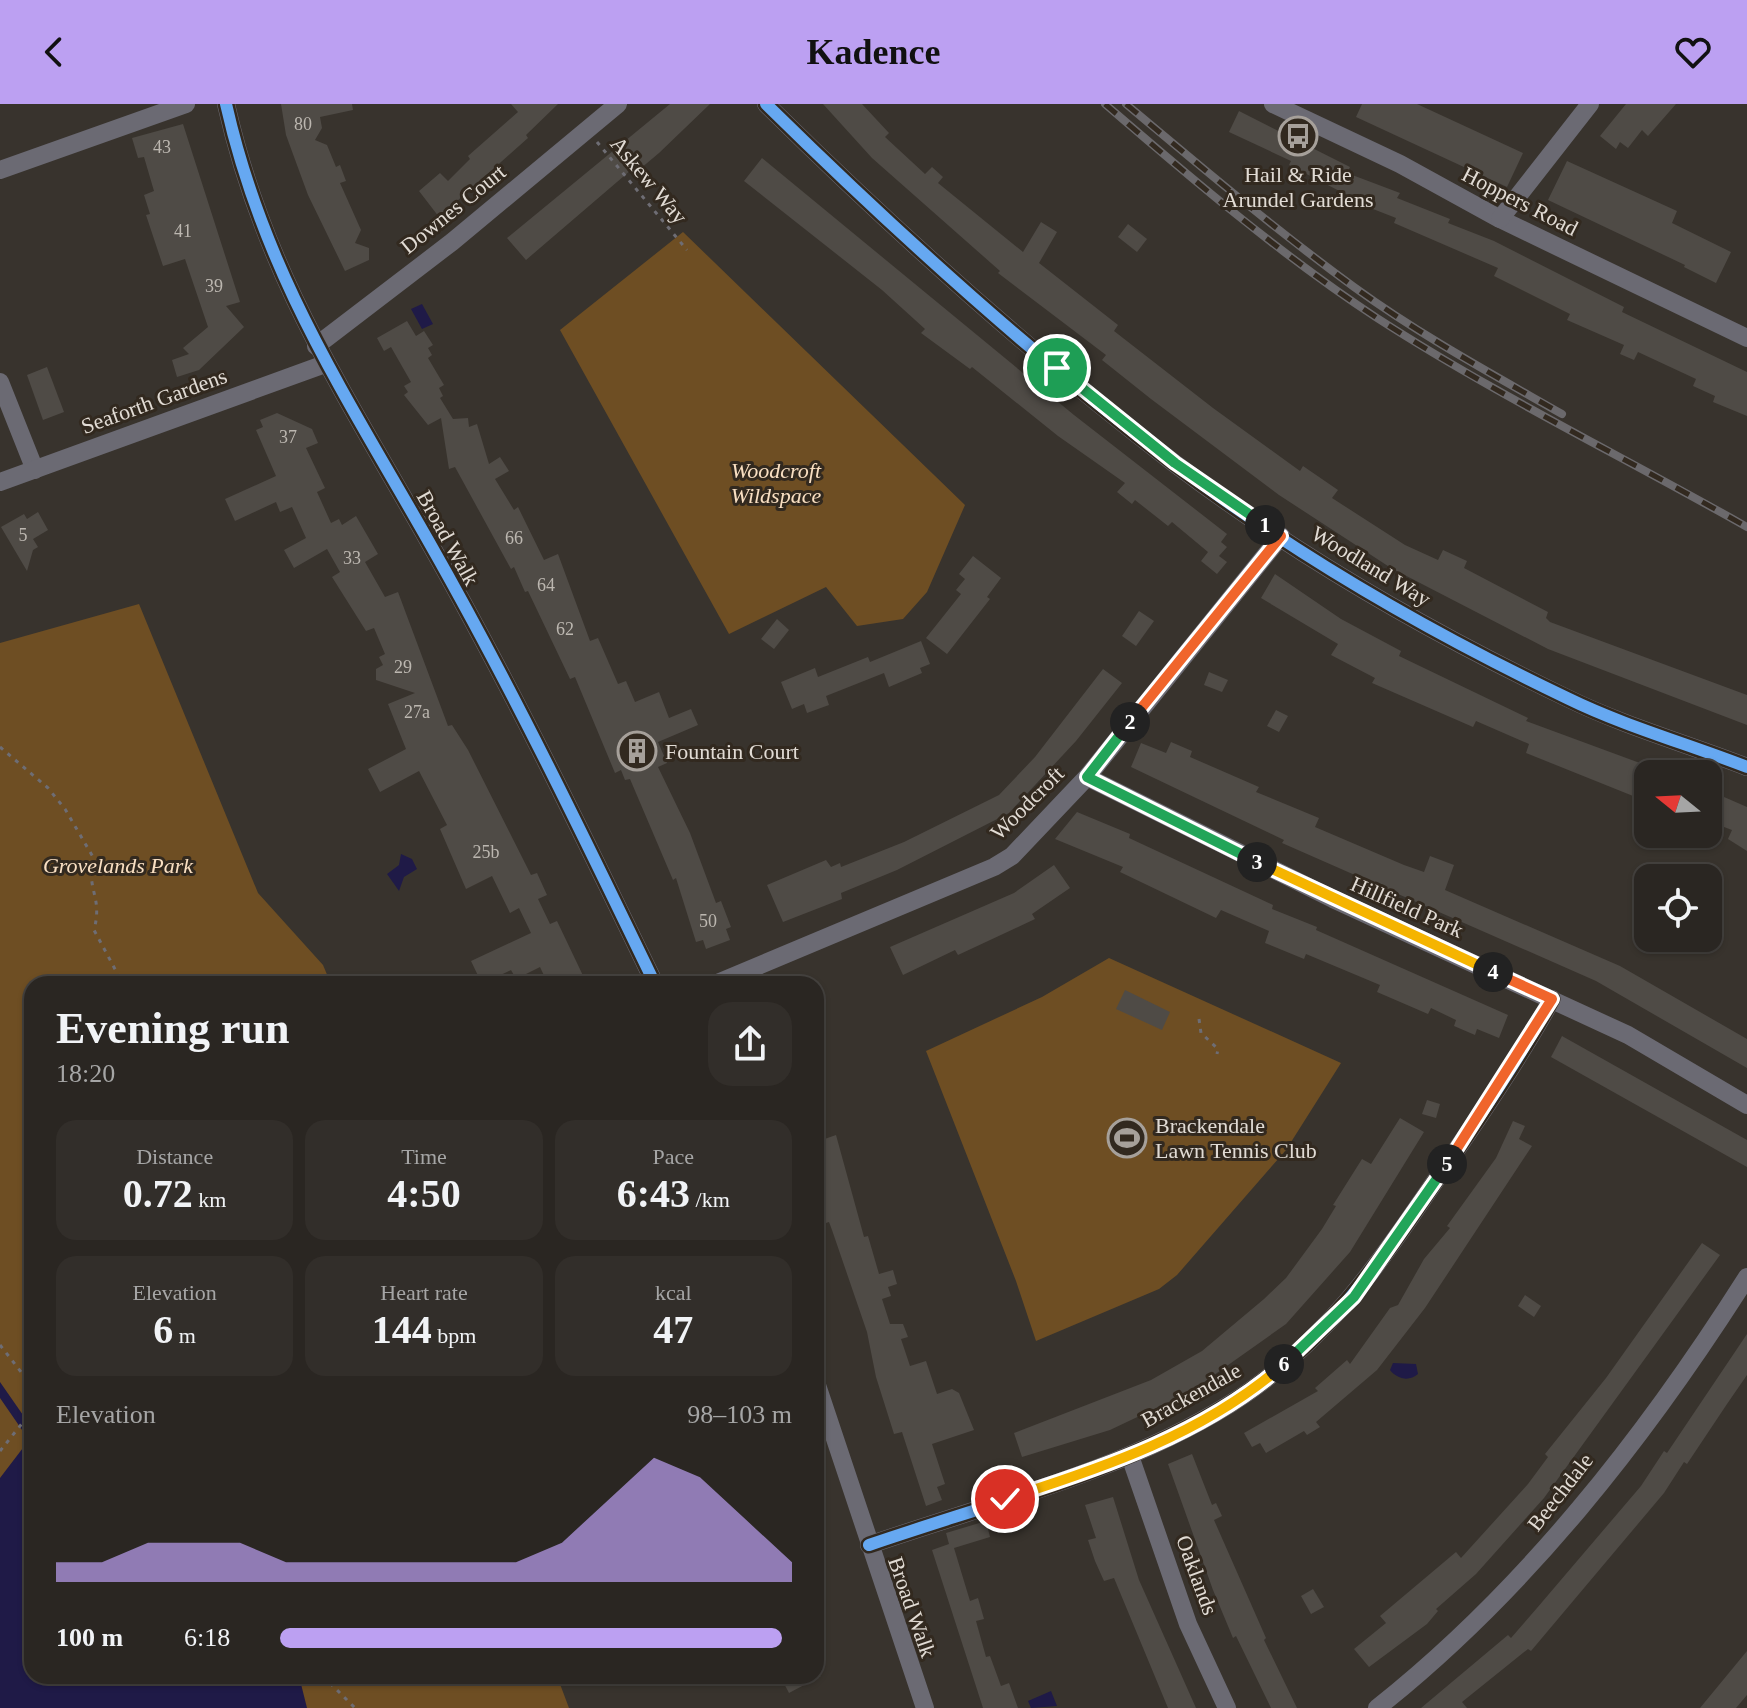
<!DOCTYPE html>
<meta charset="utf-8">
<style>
body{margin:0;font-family:Georgia,serif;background:#322e2a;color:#f1f3f6;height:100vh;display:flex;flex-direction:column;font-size:30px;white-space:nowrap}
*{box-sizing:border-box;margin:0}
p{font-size:26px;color:#a5a5a5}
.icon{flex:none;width:44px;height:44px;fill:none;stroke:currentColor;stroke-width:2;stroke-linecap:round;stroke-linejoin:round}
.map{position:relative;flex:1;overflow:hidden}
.sheet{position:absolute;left:24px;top:872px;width:800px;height:708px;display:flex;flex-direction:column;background:#2a2622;border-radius:24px;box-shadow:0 2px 6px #0004,0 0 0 2px #464340}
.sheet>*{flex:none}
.needle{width:52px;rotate:288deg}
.fabs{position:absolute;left:1634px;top:656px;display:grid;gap:16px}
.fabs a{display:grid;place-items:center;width:88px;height:88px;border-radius:16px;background:#2a2622;box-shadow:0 2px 6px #0004,0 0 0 2px #464340;font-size:40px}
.pin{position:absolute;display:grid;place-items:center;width:68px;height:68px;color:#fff;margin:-34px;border:4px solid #fff;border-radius:50%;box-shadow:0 2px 8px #0007}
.km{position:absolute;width:40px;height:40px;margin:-20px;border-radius:50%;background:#222;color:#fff;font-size:22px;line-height:40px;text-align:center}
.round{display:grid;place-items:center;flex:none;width:84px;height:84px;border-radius:24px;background:#322e2a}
.head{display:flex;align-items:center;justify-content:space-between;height:136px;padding:0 32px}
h1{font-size:44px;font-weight:700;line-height:60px}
.stats{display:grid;grid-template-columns:repeat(3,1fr);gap:12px;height:136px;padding:8px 32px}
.stats div{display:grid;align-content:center;border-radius:20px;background:#322e2a;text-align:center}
.stats b{font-size:40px;font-weight:700}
.stats small{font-size:22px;font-weight:400}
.stats p{font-size:22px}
.chart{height:224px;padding:16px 32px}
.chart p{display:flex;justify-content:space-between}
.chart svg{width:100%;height:144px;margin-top:8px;fill:#bca0f2;opacity:.7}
ul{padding:0 32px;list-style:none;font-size:26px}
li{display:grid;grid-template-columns:128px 96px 1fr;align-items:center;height:60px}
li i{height:20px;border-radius:10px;background:#bca0f2}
header{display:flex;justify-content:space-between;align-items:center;height:104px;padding:0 32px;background:#bca0f2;color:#111;font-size:36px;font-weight:700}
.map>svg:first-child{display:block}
</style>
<header><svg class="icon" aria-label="back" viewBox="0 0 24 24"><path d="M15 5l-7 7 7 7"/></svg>Kadence<svg class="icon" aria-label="heart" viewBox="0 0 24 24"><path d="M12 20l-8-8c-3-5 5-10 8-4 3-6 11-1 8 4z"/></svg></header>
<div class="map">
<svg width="1747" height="1604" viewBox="0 0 1747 1604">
<rect width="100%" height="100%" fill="#38332d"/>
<!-- green -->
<g fill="#6e4e23">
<polygon points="683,128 965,401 927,488 903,515 857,522 826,483 729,530 560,226"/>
<polygon points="139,500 258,789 323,861 331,880 32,880 32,1572 557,1572 569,1604 0,1604 0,539"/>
<polygon points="1109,854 1341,959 1286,1046 1177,1171 1159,1185 1036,1237 1016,1177 926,947 1042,893"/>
</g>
<!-- water -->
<g fill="#1f1a47">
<polygon points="422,200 433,220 422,225 411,205"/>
<polygon points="401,750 412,755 417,765 404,773 399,787 387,770 399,761"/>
<path d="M1393,1259l23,1 2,10c-9,8 -21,5 -28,-4z"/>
<polygon points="0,1278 32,1324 32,1572 299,1572 307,1604 0,1604 0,1374 29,1336 0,1294"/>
<polygon points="1051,1587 1057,1602 1031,1604 1028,1597"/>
</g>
<!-- building -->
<g fill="#4f4b46">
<polygon points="281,0 352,0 353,6 320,13 322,24 315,36 327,41 336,63 340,61 346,77 340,79 361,126 355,139 369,144 369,156 345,167 308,91 286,31"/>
<polygon points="511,0 558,0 526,31 528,34 439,113 419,87 440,69 448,77 470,55 468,52 518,8"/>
<polygon points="670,0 710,0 659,49 634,70 631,66 526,156 507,134"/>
<polygon points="823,0 862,0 889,29 885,33 925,70 932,63 943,73 938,79 1023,148 1041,118 1057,128 1039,159 1118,221 1114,227 1213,304 1300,367 1303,362 1338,386 1332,394 1405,441 1438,456 1443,446 1467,457 1464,464 1548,508 1546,514 1550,518 1747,591 1747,621 1548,545 1391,464 1279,391 1151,295 1102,256 1106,251 998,169 1000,167 872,54"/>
<polygon points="1362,0 1417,0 1523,49 1507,83 1356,13"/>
<polygon points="1626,0 1676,0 1648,32 1642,26 1628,44 1620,38 1616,45 1600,32"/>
<polygon points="1239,7 1350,63 1347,69 1400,89 1397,94 1450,115 1448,119 1494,137 1624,203 1622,208 1747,268 1747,312 1713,298 1715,292 1693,282 1696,275 1638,248 1634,256 1620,250 1624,241 1567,216 1570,210 1494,172 1498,164 1394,119 1396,114 1350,96 1351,93 1289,61 1291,57 1229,28"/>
<polygon points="183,20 240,198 226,202 244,223 199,266 177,273 172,256 189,250 183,244 208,223 185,155 163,162 146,111 150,110 144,91 154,87 144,53 138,54 132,34"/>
<polygon points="762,54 1074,311 1227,430 1221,438 1227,443 1219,452 1227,458 1217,470 1201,457 1208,448 1172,418 1168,422 1135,396 1132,400 1117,388 1125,379 1058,332 972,263 970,265 921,229 925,225 882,186 744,77"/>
<polygon points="1567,57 1677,107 1672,119 1731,148 1716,179 1684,163 1685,161 1548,96"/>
<polygon points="1128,120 1147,135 1137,148 1118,133"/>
<polygon points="407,217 416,232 424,227 433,241 428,244 432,251 428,254 444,281 439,284 443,292 440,294 453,315 468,314 469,323 477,320 489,360 500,353 509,367 495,375 514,406 518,403 544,456 558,450 590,537 598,534 618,580 626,577 635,598 659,588 669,614 691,605 698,621 658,638 667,659 658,663 690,729 716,799 721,797 731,823 726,825 730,836 706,845 703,836 696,838 676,774 673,776 630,675 625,676 621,666 615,669 575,573 570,575 528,487 525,488 514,463 511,465 455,363 449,365 441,314 428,321 404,291 408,288 404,282 411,278 391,243 384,247 377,234"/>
<polygon points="47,263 64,308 43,316 27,271"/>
<polygon points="277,309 312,325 318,339 306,344 325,384 317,388 331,419 339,415 342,421 356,412 378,450 365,458 385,493 398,488 448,622 452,621 468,646 531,771 537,769 547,791 538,795 550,820 557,817 587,880 548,880 540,863 516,875 511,866 482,880 471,857 531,829 519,804 510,809 492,772 466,785 440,725 447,721 419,667 380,688 368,665 406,645 388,600 415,589 376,576 376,565 383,561 379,553 385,550 374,524 366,527 332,473 340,468 327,445 294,464 284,446 306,434 292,403 280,408 276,398 235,417 225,395 276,372 256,326 263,323 260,316"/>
<polygon points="38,408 48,426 33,435 38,443 33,446 27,467 1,423 24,410 27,415"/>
<polygon points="973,452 1001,474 987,493 990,495 947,550 926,534 961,490 956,486 965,475 959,470"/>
<polygon points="1275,470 1341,515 1401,547 1399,552 1528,614 1526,617 1648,662 1648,698 1526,649 1529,640 1476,617 1473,623 1372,579 1375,574 1331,551 1338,540 1261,494"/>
<polygon points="1139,507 1154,517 1136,542 1122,532"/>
<polygon points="777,515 789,526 774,545 761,535"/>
<polygon points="921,537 930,560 920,564 922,569 889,583 884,569 826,592 829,601 807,609 804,600 792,605 781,578 815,564 818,573 868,553 870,558"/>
<polygon points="1103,565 1122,579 1076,637 1009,709 897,766 841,789 842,795 783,818 767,781 826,756 831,763 840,759 841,763 904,738 999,691 1035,653"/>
<polygon points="1209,568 1228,576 1222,588 1204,581"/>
<polygon points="1276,606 1288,612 1279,628 1267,622"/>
<polygon points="1171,638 1192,647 1190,653 1259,683 1256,688 1319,714 1315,723 1404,761 1424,768 1430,752 1454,761 1445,786 1620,862 1747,935 1747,964 1596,877 1282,739 1284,736 1131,663 1141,639 1166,649"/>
<polygon points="1708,686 1747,703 1747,747 1728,735 1732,726 1708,717"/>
<polygon points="1077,708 1130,730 1129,734 1273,801 1272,805 1317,823 1316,826 1508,911 1499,934 1477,925 1475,931 1454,922 1456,916 1431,904 1428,910 1377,888 1380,881 1306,850 1304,855 1265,839 1269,827 1221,806 1216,814 1120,768 1123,763 1055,735"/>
<polygon points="1054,761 1070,784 1032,810 1035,815 958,851 955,846 903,871 890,843 1014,789"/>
<polygon points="1125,886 1170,908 1162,926 1116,905"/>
<polygon points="1562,932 1747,1036 1747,1063 1551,953"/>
<polygon points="1427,996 1440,1000 1436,1014 1422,1010"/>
<polygon points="1400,1014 1424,1028 1350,1148 1286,1220 1190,1288 1110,1326 1022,1353 1014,1329 1151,1276 1202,1247 1264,1195 1286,1174 1322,1125 1336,1102 1333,1101 1362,1055 1371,1060"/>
<polygon points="1513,1017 1525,1022 1519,1035 1532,1042 1425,1204 1377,1266 1316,1318 1320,1323 1307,1331 1304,1327 1266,1349 1260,1339 1252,1343 1244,1329 1318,1287 1315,1284 1347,1256 1350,1260 1390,1204 1398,1201 1424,1155 1450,1124 1447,1122 1496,1054"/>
<polygon points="836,1031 864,1133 868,1132 879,1170 893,1166 897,1180 888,1183 891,1192 882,1195 890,1220 903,1220 908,1233 901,1235 910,1262 926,1257 937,1290 952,1285 959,1289 974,1326 932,1340 945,1380 937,1383 942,1396 926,1402 902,1328 894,1330 876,1273 867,1228 832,1126 829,1118 823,1120 819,1105 824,1103 816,1075 816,1038"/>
<polygon points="1702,1139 1720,1151 1544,1394 1476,1470 1436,1505 1438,1507 1427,1520 1369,1563 1354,1545 1386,1519 1380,1512 1456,1448 1461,1454 1528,1380 1548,1353 1545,1350 1606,1274"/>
<polygon points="1525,1191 1541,1202 1534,1213 1518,1202"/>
<polygon points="1747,1230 1747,1271 1727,1300 1687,1360 1684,1358 1664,1389 1547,1528 1531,1547 1528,1545 1462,1598 1467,1604 1421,1604 1508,1531 1511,1534 1537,1504 1641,1382 1664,1347 1667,1349"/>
<polygon points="1192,1350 1212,1401 1216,1399 1222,1412 1214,1416 1266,1534 1264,1536 1297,1604 1271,1604 1236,1532 1233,1534 1213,1486 1168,1360"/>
<polygon points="1113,1393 1139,1476 1196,1604 1168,1604 1114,1474 1104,1477 1095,1457 1088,1436 1096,1434 1085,1401"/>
<polygon points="986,1417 990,1433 954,1444 970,1497 978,1494 984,1515 976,1517 986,1553 990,1552 1001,1582 1009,1579 1018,1604 983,1604 932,1446 949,1440 946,1429"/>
<polygon points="1313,1485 1324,1503 1311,1510 1301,1492"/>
<polygon points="1747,1547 1747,1591 1736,1604 1700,1604"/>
<polygon points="780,1572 821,1572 789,1589"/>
</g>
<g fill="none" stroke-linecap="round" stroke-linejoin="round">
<!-- path -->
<g stroke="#6e6d74" stroke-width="3" stroke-dasharray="4 6" stroke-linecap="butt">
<polyline points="597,38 687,146"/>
<path d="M0,643l48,41 17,21 28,48c-7,34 10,39 1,73l29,54"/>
<polyline points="1199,915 1201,929 1218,945 1217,950"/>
<polyline points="0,1241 32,1282"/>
<polyline points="0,1347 32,1307"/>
<polyline points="323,1572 355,1604"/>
</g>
<!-- minor -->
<g stroke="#6b6a73" stroke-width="18">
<path d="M226,0c38,169 119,290 203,438 82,144 154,293 226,442"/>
<path d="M766,0c129,127 263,249 408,359 120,91 257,170 393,235 57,28 121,46 180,69"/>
<polyline points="1273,0 1400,60 1500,115 1747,234"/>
<polyline points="0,66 186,0"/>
<polyline points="1500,115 1590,0"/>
<polyline points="316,242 452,138 618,0"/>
<polyline points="0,278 35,366"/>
<polyline points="0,378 325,260"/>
<polyline points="1087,673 1333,795 1628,931 1747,1001"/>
<polyline points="715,880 994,763 1012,752 1087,673 1281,432"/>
<polyline points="816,1278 925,1604"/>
<polyline points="1130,1352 1188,1520 1227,1604"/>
<path d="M869,1441c122,-42 251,-73 361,-141 96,-60 152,-144 214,-236 38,-55 76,-111 108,-169"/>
<path d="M1377,1604c149,-118 269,-272 370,-431"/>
</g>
<!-- rail casing -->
<g stroke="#6b696c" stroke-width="8">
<g id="rail">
<path d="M1105,0c87,75 176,151 272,214 119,77 247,139 370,209"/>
<path d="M1126,0c75,63 150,126 228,183 66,48 138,87 208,127"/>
</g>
</g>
<!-- rail -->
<use href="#rail" stroke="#32291f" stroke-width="5" stroke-dasharray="15" stroke-linecap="butt"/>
<!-- cycleway casing -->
<g stroke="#32291f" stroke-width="17">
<g id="cycleway">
<path d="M226,0c38,169 119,290 203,438 82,144 154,293 226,442"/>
<path d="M766,0c129,127 263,249 408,359 120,91 257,170 393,235 57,28 121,46 180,69"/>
<path d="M869,1441c122,-42 251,-73 361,-141 96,-60 152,-144 214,-236 38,-55 76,-111 108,-169"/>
</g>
</g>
<!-- cycleway -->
<use href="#cycleway" stroke="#66a8f1" stroke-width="12"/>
</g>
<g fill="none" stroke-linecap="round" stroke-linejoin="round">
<!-- split-1 casing -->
<g stroke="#fff" stroke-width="16">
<polyline id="split-1" points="1057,264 1175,359 1265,421"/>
</g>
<!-- split-2 casing -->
<g stroke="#fff" stroke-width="16">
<polyline id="split-2" points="1130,618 1281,432 1265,421"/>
</g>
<!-- split-3 casing -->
<g stroke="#fff" stroke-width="16">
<polyline id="split-3" points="1130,618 1087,673 1257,758"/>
</g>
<!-- split-4 casing -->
<g stroke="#fff" stroke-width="16">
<polyline id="split-4" points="1257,758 1493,868"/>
</g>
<!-- split-5 casing -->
<g stroke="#fff" stroke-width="16">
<polyline id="split-5" points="1447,1060 1552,895 1493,868"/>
</g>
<!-- split-6 casing -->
<g stroke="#fff" stroke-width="16">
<polyline id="split-6" points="1284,1260 1354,1193 1447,1060"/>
</g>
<!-- split-7 casing -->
<g stroke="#fff" stroke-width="16">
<path id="split-7" d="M1005,1395c98,-31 201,-66 279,-135"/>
</g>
<!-- split-1 -->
<use href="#split-1" stroke="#22a559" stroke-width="10"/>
<!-- split-2 -->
<use href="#split-2" stroke="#f0652b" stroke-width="10"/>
<!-- split-3 -->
<use href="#split-3" stroke="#22a559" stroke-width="10"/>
<!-- split-4 -->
<use href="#split-4" stroke="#f5b400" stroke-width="10"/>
<!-- split-5 -->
<use href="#split-5" stroke="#f0652b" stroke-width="10"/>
<!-- split-6 -->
<use href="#split-6" stroke="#22a559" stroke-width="10"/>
<!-- split-7 -->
<use href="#split-7" stroke="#f5b400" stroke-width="10"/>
</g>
<!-- icons -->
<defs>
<g id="bus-ring" transform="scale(2)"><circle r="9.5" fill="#32291f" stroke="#a6a09a" stroke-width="1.5"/><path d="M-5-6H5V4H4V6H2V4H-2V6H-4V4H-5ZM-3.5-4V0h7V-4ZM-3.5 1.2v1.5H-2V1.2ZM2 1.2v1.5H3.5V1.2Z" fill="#a6a09a"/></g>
<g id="building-ring" transform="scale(2)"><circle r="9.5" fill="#32291f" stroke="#a6a09a" stroke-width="1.5"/><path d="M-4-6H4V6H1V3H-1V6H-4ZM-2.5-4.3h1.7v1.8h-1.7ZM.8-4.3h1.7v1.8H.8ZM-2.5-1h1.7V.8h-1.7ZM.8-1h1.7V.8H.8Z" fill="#a6a09a"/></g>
<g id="stadium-ring" transform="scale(2)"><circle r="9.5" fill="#32291f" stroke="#a6a09a" stroke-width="1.5"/><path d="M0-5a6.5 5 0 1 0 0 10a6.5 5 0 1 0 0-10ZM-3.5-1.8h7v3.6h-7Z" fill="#a6a09a"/></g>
</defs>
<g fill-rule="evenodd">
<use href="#bus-ring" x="1298" y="32"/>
<use href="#building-ring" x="637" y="647"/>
<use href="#stadium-ring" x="1127" y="1034"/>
</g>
<g text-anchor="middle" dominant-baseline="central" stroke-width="6" stroke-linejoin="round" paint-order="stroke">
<!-- number labels -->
<g font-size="18" fill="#bcb7b0">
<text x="303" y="20">80</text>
<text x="162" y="43">43</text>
<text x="183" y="127">41</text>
<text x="214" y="182">39</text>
<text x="288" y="333">37</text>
<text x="23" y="431">5</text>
<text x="514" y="434">66</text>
<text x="352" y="454">33</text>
<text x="546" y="481">64</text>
<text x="565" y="525">62</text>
<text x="403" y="563">29</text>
<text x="417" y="608">27a</text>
<text x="486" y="748">25b</text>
<text x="708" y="817">50</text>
</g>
<!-- poi labels -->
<g font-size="22" fill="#e1dbd4" stroke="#32291f" text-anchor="start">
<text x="1298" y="70" text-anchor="middle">Hail &amp; Ride<tspan x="1298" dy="25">Arundel Gardens</tspan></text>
<text x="665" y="647">Fountain Court</text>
<text x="1155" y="1021">Brackendale<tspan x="1155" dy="25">Lawn Tennis Club</tspan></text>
</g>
<!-- street labels -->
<g font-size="22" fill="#e1dbd4" stroke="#32291f">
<text transform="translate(649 76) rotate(50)">Askew Way</text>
<text transform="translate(1520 97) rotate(27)">Hoppers Road</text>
<text transform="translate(453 105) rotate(-39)">Downes Court</text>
<text transform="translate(154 297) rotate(-20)">Seaforth Gardens</text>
<text transform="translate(448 434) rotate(61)">Broad Walk</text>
<text transform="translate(1371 462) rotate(31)">Woodland Way</text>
<text transform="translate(1027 699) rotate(-45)">Woodcroft</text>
<text transform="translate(1407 803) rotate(24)">Hillfield Park</text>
<text transform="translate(1191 1291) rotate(-29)">Brackendale</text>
<text transform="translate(1560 1388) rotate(-52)">Beechdale</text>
<text transform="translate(1197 1471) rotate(70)">Oaklands</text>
<text transform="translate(912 1503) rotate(71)">Broad Walk</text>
</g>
<!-- park labels -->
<g font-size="22" font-style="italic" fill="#f9dfc2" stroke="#32291f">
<text x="776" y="366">Woodcroft<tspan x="776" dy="25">Wildspace</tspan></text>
<text x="118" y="761">Grovelands Park</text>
</g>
</g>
</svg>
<div class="fabs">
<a><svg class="needle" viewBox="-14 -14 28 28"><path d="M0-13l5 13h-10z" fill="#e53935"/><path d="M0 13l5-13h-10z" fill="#a5a5a5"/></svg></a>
<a><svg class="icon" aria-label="locate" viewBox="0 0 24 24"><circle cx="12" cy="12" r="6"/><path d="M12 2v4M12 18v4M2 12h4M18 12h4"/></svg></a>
</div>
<div class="pin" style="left:1057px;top:264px;background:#1e9e55"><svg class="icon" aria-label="arrive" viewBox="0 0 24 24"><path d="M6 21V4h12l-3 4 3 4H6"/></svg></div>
<div class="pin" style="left:1005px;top:1395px;background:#d93025"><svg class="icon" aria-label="check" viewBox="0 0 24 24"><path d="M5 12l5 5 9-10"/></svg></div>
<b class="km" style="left:1265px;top:421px">1</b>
<b class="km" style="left:1130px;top:618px">2</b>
<b class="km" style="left:1257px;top:758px">3</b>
<b class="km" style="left:1493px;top:868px">4</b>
<b class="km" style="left:1447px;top:1060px">5</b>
<b class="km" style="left:1284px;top:1260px">6</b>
<section class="sheet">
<div class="head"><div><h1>Evening run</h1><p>18:20</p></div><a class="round"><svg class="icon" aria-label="share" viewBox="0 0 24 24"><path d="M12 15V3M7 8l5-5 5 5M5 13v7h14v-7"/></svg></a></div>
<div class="stats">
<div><p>Distance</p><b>0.72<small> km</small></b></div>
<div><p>Time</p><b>4:50</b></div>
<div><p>Pace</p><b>6:43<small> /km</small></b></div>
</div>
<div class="stats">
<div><p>Elevation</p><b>6<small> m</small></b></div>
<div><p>Heart rate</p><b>144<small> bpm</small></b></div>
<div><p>kcal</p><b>47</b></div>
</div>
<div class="chart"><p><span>Elevation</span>98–103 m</p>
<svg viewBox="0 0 160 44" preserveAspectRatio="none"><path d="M0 44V38L10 38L20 32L30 32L40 32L50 38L60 38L70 38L80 38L90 38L100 38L110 32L120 19L130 6L140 12L150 25L160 38V44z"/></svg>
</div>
<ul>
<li><b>100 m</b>6:18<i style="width:98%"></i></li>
</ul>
</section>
</div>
